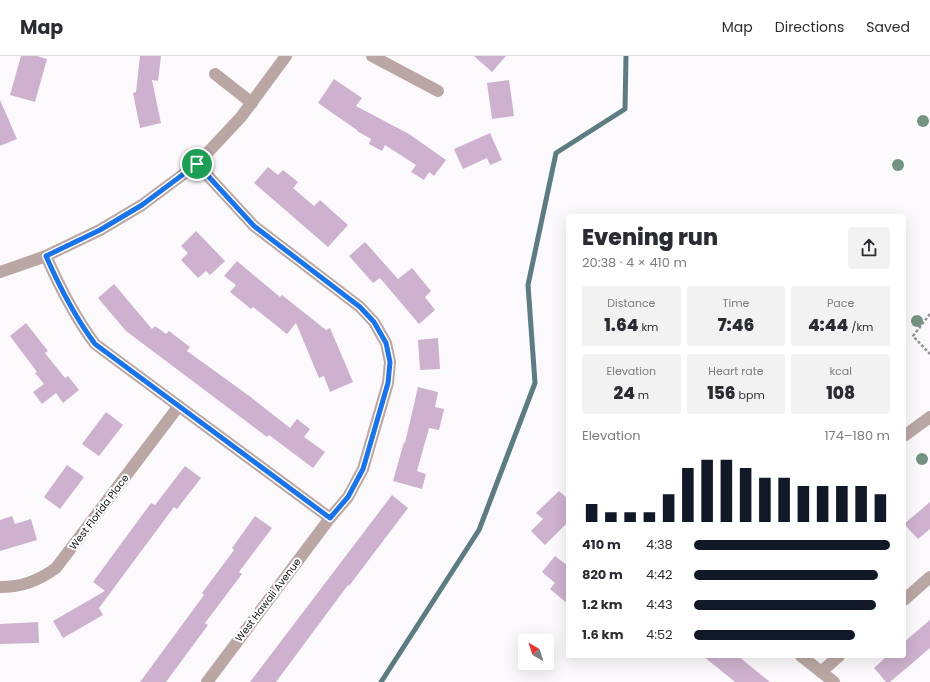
<!DOCTYPE html>
<meta charset="utf-8">
<style>
body{margin:0;font-family:Poppins,sans-serif;background:#f2f2f3;color:#2b2b33;height:100vh;display:flex;flex-direction:column;font-size:15px;white-space:nowrap}
*{box-sizing:border-box;margin:0}
p{font-size:13px;color:#7c7c81}
.icon{flex:none;width:22px;height:22px;fill:none;stroke:currentColor;stroke-width:2;stroke-linecap:round;stroke-linejoin:round}
.map{position:relative;flex:1;overflow:hidden}
.sheet{position:absolute;left:566px;top:158px;width:340px;height:444px;display:flex;flex-direction:column;background:#fff;border-radius:4px;box-shadow:0 4px 16px #0002}
.sheet>*{flex:none}
.needle{width:26px;rotate:321deg}
.fabs{position:absolute;left:518px;top:578px;display:grid;gap:8px}
.fabs a{display:grid;place-items:center;width:36px;height:36px;border-radius:4px;background:#fff;box-shadow:0 4px 16px #0002;font-size:20px}
.pin{position:absolute;display:grid;place-items:center;width:34px;height:34px;color:#fff;margin:-17px;border:2px solid #fff;border-radius:50%;box-shadow:0 1px 4px #0007}
.round{display:grid;place-items:center;flex:none;width:42px;height:42px;border-radius:4px;background:#f2f2f3}
.headline{display:flex;align-items:center;justify-content:space-between;height:68px;padding:0 16px}
h1{font-size:22px;font-weight:800;line-height:30px}
.metrics{display:grid;grid-template-columns:repeat(3,1fr);gap:6px;height:68px;padding:4px 16px}
.metrics div{display:grid;align-content:center;border-radius:4px;background:#f2f2f3;text-align:center}
.metrics b{font-size:17px;font-weight:800}
.metrics small{font-size:11px;font-weight:400}
.metrics p{font-size:11px}
.chart{height:112px;padding:8px 16px}
.chart p{display:flex;justify-content:space-between}
.chart svg{width:100%;height:72px;margin-top:4px;stroke:#111827;stroke-width:6}
ul{padding:0 16px;list-style:none;font-size:13px}
li{display:grid;grid-template-columns:64px 48px 1fr;align-items:center;height:30px}
li i{height:10px;border-radius:5px;background:#111827}
header{display:flex;align-items:center;gap:24px;box-sizing:border-box;height:56px;padding:0 20px;background:#fff;border-bottom:1px solid #e1e1e2}
header strong{font-size:19px}
nav{display:flex;gap:22px;margin-inline-start:auto;font-size:14px}
.map>svg:first-child{display:block}
</style>
<header>
<strong>Map</strong>
<nav><a>Map</a><a>Directions</a><a>Saved</a></nav>
</header>
<div class="map">
<svg width="930" height="626" viewBox="0 0 930 626">
<rect width="100%" height="100%" fill="#fcf9fc"/>
<g fill="none" stroke-linecap="round" stroke-linejoin="round">
<!-- stream -->
<polyline stroke="#5d7c82" stroke-width="5" points="381,626 479,474 535,327 528,229 556,97 625,53 626,0"/>
</g>
<!-- building -->
<g fill="#cdb1ce">
<polygon points="21,0 37,0 47,3 35,46 10,39"/>
<polygon points="140,0 161,0 158,25 152,24 161,67 140,72 133,37 136,36"/>
<polygon points="474,0 506,0 492,16"/>
<polygon points="334,23 362,42 356,50 409,78 446,104 434,120 429,116 424,124 411,116 416,109 385,89 382,95 369,88 371,83 357,75 357,74 318,47"/>
<polygon points="509,24 514,60 492,63 487,27"/>
<polygon points="0,44 17,83 0,90"/>
<polygon points="490,77 502,104 490,109 487,102 463,113 454,93"/>
<polygon points="268,111 278,119 283,114 298,126 293,132 314,150 320,144 348,169 328,191 254,127"/>
<polygon points="196,175 225,205 210,219 206,215 198,222 181,204 188,197 181,190"/>
<polygon points="365,186 398,223 412,212 431,235 425,241 435,254 419,268 380,222 373,227 349,200"/>
<polygon points="237,205 280,241 282,239 326,274 330,272 353,326 330,336 324,320 319,322 296,267 287,278 253,251 251,253 230,236 236,229 224,220"/>
<polygon points="114,228 152,273 155,270 166,278 169,275 190,291 187,295 248,339 290,372 297,363 310,373 304,381 325,396 313,412 269,379 267,381 126,275 98,242"/>
<polygon points="26,267 48,295 45,297 65,322 68,320 79,334 63,347 56,337 42,348 33,336 44,328 35,317 37,316 10,280"/>
<polygon points="438,282 440,313 420,314 418,284"/>
<polygon points="418,331 438,336 435,351 444,353 439,374 429,372 417,415 426,418 422,433 393,425 404,386 405,387"/>
<polygon points="106,356 123,369 99,400 82,388"/>
<polygon points="67,409 84,421 60,453 44,441"/>
<polygon points="185,410 201,422 177,453 174,451 99,552 103,559 63,582 53,565 105,535 93,526 151,447 155,449"/>
<polygon points="559,435 568,443 568,466 545,489 531,475 543,463 536,457"/>
<polygon points="392,439 408,452 349,530 348,529 276,626 250,626"/>
<polygon points="930,446 930,473 918,483 904,468"/>
<polygon points="12,460 15,468 31,463 37,484 0,495 0,464"/>
<polygon points="255,460 272,472 239,516 242,518 205,567 208,569 166,626 140,626 204,539 202,537 234,494 232,492"/>
<polygon points="555,500 568,510 568,548 550,533 555,527 542,516"/>
<polygon points="930,564 930,592 890,626 886,626 874,612 887,600 904,600 904,586"/>
<polygon points="38,566 39,587 0,588 0,568"/>
<polygon points="703,600 738,600 770,626 735,626"/>
</g>
<g fill="none" stroke-linecap="round" stroke-linejoin="round">
<!-- path -->
<polyline stroke="#949294" stroke-width="2.5" stroke-dasharray="3 2" stroke-linecap="butt" points="930,258 913,280 930,298"/>
<!-- minor -->
<g stroke="#baa7a4" stroke-width="12">
<polyline points="372,0 438,35"/>
<polyline points="215,18 252,47"/>
<polyline points="197,108 254,170 360,251 374,266 386,287 390,306 388,327 363,413 348,441 330,462 207,626"/>
<path d="M46,200c14,32 29,61 49,88l235,174"/>
<polyline points="0,216 46,200 100,174 142,149 197,108 241,61 286,0"/>
<polyline points="904,380 930,361"/>
<path d="M0,531c22,0 38,-6 56,-19l122,-161"/>
<polyline points="904,544 930,521"/>
<polyline points="801,600 834,626"/>
<polyline points="821,616 839,600"/>
</g>
</g>
<!-- trees -->
<g fill="#749281">
<circle cx="923" cy="65" r="6"/>
<circle cx="898" cy="109" r="6"/>
<circle cx="917" cy="265" r="6"/>
<circle cx="922" cy="403" r="6"/>
</g>
<g fill="none" stroke-linecap="round" stroke-linejoin="round">
<!-- route casing -->
<g stroke="#fff" stroke-width="8">
<path id="route" d="M197,108l57,62 106,81 14,15 12,21 4,19 -2,21 -25,86 -15,28 -18,21 -235,-174c-20,-27 -35,-56 -49,-88l54,-26 42,-25z"/>
</g>
<!-- route -->
<use href="#route" stroke="#1a73e8" stroke-width="5"/>
</g>
<g text-anchor="middle" dominant-baseline="central" stroke-width="4" stroke-linejoin="round" paint-order="stroke">
<!-- street labels -->
<g font-size="10" fill="#121112" stroke="#fff">
<text transform="translate(99 456) rotate(-53)">West Florida Place</text>
<text transform="translate(268 544) rotate(-53)">West Hawaii Avenue</text>
</g>
</g>
</svg>
<div class="fabs">
<a><svg class="needle" viewBox="-14 -14 28 28"><path d="M0-13l5 13h-10z" fill="#e53935"/><path d="M0 13l5-13h-10z" fill="#7c7c81"/></svg></a>
</div>
<div class="pin" style="left:197px;top:108px;background:#1e9e55"><svg class="icon" aria-label="arrive" viewBox="0 0 24 24"><path d="M6 21V4h12l-3 4 3 4H6"/></svg></div>
<section class="sheet">
<div class="headline"><div><h1>Evening run</h1><p>20:38 · 4 × 410 m</p></div><a class="round"><svg class="icon" aria-label="share" viewBox="0 0 24 24"><path d="M12 15V3M7 8l5-5 5 5M5 13v7h14v-7"/></svg></a></div>
<div class="metrics">
<div><p>Distance</p><b>1.64<small> km</small></b></div>
<div><p>Time</p><b>7:46</b></div>
<div><p>Pace</p><b>4:44<small> /km</small></b></div>
</div>
<div class="metrics">
<div><p>Elevation</p><b>24<small> m</small></b></div>
<div><p>Heart rate</p><b>156<small> bpm</small></b></div>
<div><p>kcal</p><b>108</b></div>
</div>
<div class="chart"><p><span>Elevation</span>174–180 m</p>
<svg viewBox="0 0 160 44" preserveAspectRatio="none"><path d="M5 44V33M15 44V38M25 44V38M35 44V38M45 44V27M55 44V11M65 44V6M75 44V6M85 44V11M95 44V17M105 44V17M115 44V22M125 44V22M135 44V22M145 44V22M155 44V27"/></svg>
</div>
<ul>
<li><b>410 m</b>4:38<i style="width:100%"></i></li>
<li><b>820 m</b>4:42<i style="width:94%"></i></li>
<li><b>1.2 km</b>4:43<i style="width:93%"></i></li>
<li><b>1.6 km</b>4:52<i style="width:82%"></i></li>
</ul>
</section>
</div>
